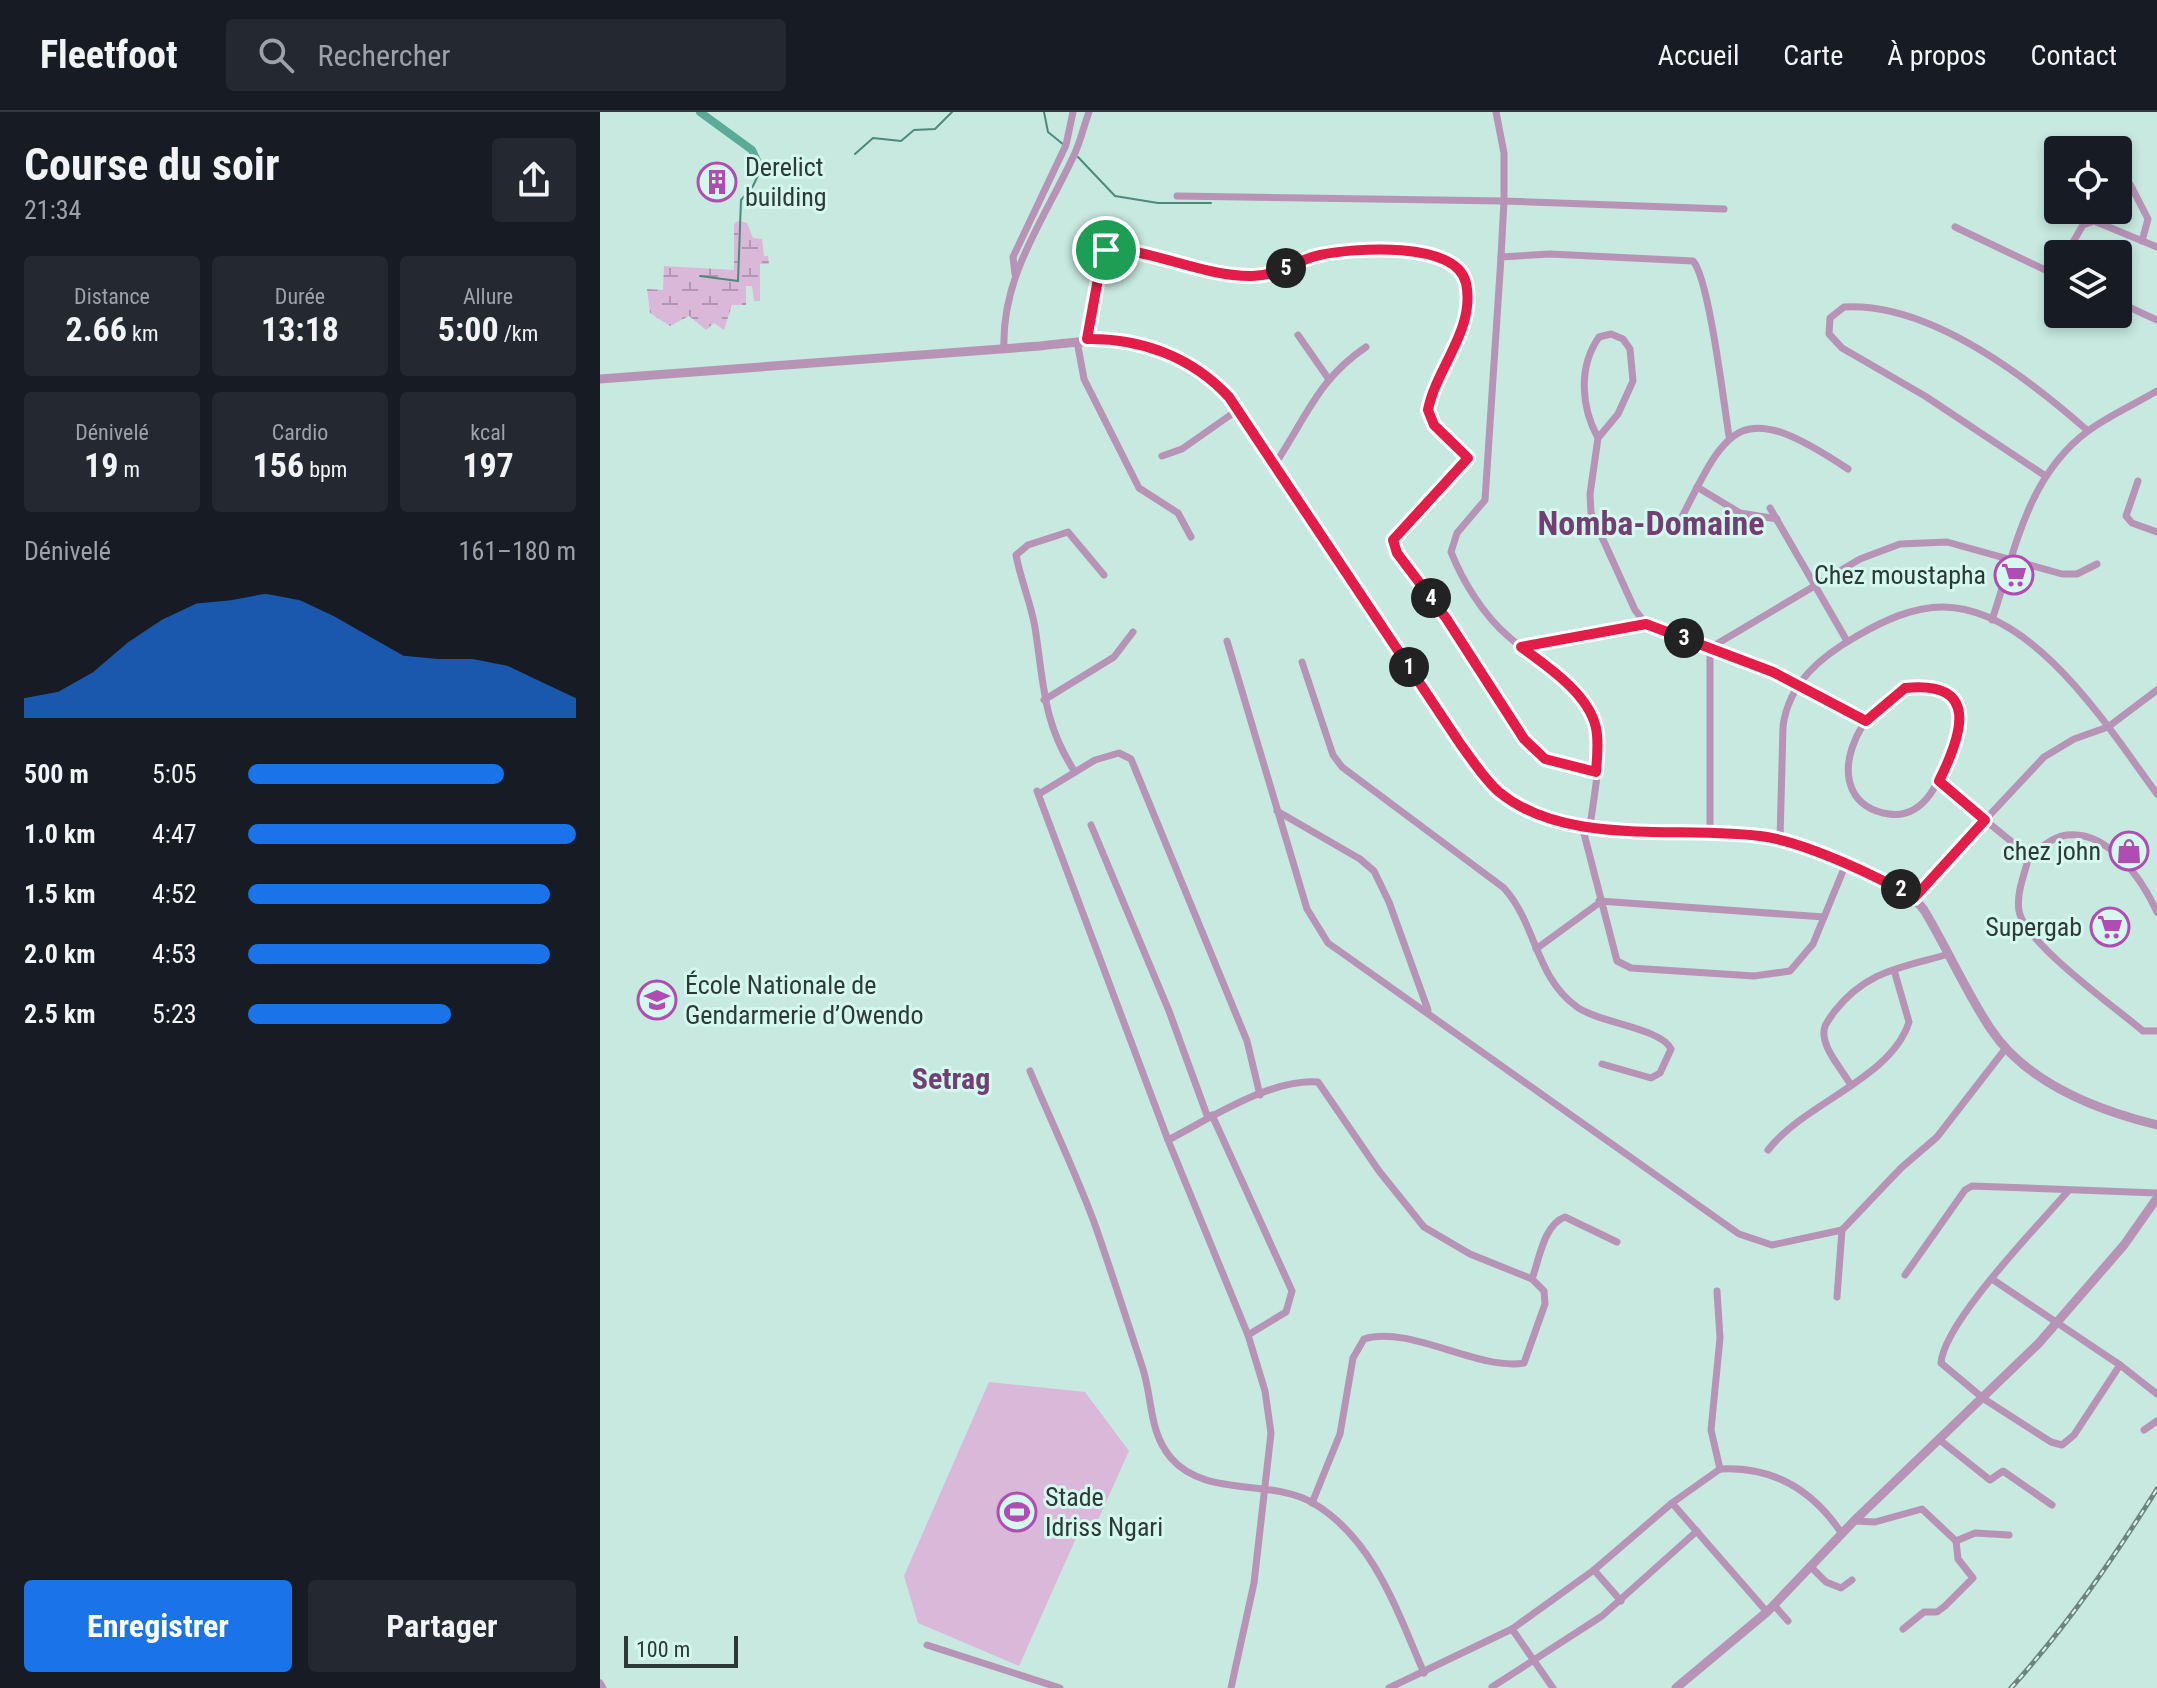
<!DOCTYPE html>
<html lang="fr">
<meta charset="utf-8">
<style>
body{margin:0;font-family:"Roboto Condensed",sans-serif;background:#242831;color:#f1f3f6;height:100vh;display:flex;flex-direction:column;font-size:30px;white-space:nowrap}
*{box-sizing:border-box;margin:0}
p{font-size:26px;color:#9ea1a6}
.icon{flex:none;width:44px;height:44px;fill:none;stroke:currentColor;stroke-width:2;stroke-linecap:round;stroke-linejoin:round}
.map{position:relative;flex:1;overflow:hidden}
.drawer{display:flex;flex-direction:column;background:#171b24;width:600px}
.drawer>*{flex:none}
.buttons{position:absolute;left:1444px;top:24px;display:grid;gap:16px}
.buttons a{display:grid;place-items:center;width:88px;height:88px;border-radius:8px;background:#171b24;box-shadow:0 4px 12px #0003;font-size:40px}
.scale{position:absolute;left:24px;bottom:20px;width:114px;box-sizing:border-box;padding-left:8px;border:4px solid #2c3936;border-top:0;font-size:22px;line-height:28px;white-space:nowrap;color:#2c3936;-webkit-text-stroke:6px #d4f7ee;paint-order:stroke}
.pin{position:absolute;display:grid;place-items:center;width:68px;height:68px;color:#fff;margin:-34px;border:4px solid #fff;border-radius:50%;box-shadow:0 2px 8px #0007}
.km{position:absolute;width:40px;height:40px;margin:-20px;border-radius:50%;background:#222;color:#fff;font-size:22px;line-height:40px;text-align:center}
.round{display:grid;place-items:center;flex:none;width:84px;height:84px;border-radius:8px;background:#242831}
.summary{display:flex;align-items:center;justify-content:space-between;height:136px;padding:0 24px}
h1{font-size:44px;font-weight:700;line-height:60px}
.metrics{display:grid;grid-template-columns:repeat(3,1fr);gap:12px;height:136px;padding:8px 24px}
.metrics div{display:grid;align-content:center;border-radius:8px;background:#242831;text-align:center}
.metrics b{font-size:34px;font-weight:700}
.metrics small{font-size:22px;font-weight:400}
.metrics p{font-size:22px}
.chart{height:224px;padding:16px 24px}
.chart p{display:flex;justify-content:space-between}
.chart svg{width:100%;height:144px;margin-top:8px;fill:#1a73e8;opacity:.7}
.action{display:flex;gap:16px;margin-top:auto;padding:16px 24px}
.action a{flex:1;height:92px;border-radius:8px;background:#1a73e8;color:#fff;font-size:32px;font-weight:700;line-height:92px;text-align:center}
.action a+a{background:#242831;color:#f1f3f6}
ul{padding:0 24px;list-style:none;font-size:26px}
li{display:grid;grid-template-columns:128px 96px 1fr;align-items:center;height:60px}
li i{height:20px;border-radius:10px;background:#1a73e8}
header{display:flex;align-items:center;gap:48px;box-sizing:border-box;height:112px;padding:0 40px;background:#171b24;border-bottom:2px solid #363941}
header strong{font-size:38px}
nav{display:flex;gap:44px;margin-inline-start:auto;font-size:28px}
.search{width:560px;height:72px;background:#242831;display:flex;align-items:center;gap:20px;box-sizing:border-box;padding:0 28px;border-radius:8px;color:#9ea1a6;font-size:30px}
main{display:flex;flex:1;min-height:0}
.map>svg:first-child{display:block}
</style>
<header>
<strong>Fleetfoot</strong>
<div class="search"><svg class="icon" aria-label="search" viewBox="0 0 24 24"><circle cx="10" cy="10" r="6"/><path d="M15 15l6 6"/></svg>Rechercher</div>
<nav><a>Accueil</a><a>Carte</a><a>À propos</a><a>Contact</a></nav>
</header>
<main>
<section class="drawer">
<div class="summary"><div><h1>Course du soir</h1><p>21:34</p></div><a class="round"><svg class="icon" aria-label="share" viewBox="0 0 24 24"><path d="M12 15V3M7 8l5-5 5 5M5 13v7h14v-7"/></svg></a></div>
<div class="metrics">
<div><p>Distance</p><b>2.66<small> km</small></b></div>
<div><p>Durée</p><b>13:18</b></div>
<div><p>Allure</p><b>5:00<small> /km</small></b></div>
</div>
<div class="metrics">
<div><p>Dénivelé</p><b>19<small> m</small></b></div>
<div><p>Cardio</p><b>156<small> bpm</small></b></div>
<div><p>kcal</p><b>197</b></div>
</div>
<div class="chart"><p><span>Dénivelé</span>161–180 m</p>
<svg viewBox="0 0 160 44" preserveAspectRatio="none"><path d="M0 44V38L10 36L20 30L30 21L40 14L50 9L60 8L70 6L80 8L90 13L100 19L110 25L120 26L130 26L140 28L150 33L160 38V44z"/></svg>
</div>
<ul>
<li><b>500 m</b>5:05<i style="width:78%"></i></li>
<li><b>1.0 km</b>4:47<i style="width:100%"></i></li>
<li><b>1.5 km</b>4:52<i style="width:92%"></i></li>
<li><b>2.0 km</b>4:53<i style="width:92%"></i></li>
<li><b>2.5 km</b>5:23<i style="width:62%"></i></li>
</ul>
<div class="action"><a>Enregistrer</a><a>Partager</a></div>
</section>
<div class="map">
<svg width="1557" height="1576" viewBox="0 0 1557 1576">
<defs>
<pattern id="wetland-marsh" width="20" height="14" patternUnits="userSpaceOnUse" patternTransform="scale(2)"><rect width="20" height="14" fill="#dab8d9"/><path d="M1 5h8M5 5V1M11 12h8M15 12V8" fill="none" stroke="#b197b1"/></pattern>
</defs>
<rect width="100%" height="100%" fill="#c7e9e0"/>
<!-- wetland -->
<polygon fill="url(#wetland-marsh)" points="138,109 147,111 153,126 162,127 164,144 168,144 169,152 160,152 160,189 154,189 152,174 146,174 146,193 132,193 124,218 114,211 106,218 89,204 70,214 50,201 47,177 63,178 64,154 134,158 134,112"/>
<!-- garden -->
<polygon fill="#dab8d9" points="389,1270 485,1280 529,1339 493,1419 481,1415 419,1554 318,1511 304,1464"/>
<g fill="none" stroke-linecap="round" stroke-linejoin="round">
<!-- stream -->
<g stroke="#4d897c" stroke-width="2">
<polyline points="444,0 448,20 464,33"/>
<polyline points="255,42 273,26 301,29 314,18 335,17 352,0"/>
<polyline points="478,45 515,84 558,91 611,91"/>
<polyline points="100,164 138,169 141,88 153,74 161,57"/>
</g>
<!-- canal -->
<polyline stroke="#5bab9a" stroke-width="8" points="100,0 152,38 161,57"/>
<!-- minor -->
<g stroke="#b793b6" stroke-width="7">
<polyline points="1530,72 1548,107 1542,129"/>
<polyline points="577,84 904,89 904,41 896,0"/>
<polyline points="1355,115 1458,164"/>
<polyline points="1466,142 1483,113 1494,109 1557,135"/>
<polyline points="901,145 904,89 1124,97"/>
<polyline points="415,162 413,145 466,33 473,0"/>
<polyline points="1518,190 1557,208"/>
<polyline points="698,223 728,266"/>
<path d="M487,227l13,-70 8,-20c49,-4 103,33 149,27 23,-3 42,-17 64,-21 32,-6 127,-14 143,23 17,39 -29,94 -36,132l6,15 34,33 -75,82 4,13 49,65 88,133 21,12 41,9"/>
<polyline points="477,229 484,267 539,376 578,401 591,425"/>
<path d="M404,237c-3,-74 42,-132 71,-196 6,-13 9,-28 14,-41"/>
<path d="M998,326c-17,-31 -20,-71 1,-101l12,-3 12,5 7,10 3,32 -15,33 -20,24 -8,56 1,19 44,97 11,14 127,48 93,49"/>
<polyline points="562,344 582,337 639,297"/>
<path d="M675,352c31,-46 43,-85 91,-117"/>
<path d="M1444,363l-119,-79 -83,-48 -13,-14 1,-16 14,-11c85,-5 184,71 244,124"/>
<polyline points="1538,369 1526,404 1532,411 1557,420"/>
<polyline points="1097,375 1140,401 1177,407"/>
<polyline points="1170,396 1247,529"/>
<path d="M1076,417c52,-104 61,-134 172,-60"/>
<path d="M1392,508c23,-68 34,-143 96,-189 20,-15 47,-27 69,-40"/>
<polyline points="627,529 707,797 728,831 1139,1122 1172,1133 1242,1118"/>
<polyline points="921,535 1046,512"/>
<path d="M702,550l31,93 9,12 162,121c33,37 31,89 73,119 22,16 84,21 94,42l-11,24 -9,5 -49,-14"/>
<path d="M1320,574c16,3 34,6 40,23 5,12 -2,23 -7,35 -10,28 -25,76 -64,70 -77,-12 -32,-121 31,-128z"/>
<polyline points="444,588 514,545 533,520"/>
<path d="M475,660c-31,-47 -31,-84 -39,-138 -3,-26 -15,-52 -20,-79l12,-10 40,-13 36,43"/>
<polyline points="437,679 568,1028 648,1223 665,1279 671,1321 654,1471 631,1576"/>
<polyline points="439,682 495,648 519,641 531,647 647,929 660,983"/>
<polyline points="677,699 760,747 774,759 789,790 828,898"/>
<polyline points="491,713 569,899 608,1006"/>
<polyline points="982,714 1017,849 1031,856 1154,864 1190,859 1213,832 1245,754"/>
<path d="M990,714c4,-30 12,-67 6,-97 -9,-42 -58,-66 -87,-92 -25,-21 -46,-55 -58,-85l6,-19 28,-33 16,-243 49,-3 143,7c16,17 31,144 36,175"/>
<polyline points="1110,720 1110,536 1260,447 1300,432 1347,430 1462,462 1477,462 1497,452"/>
<path d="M1180,727l3,-113c6,-43 37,-69 74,-90 26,-15 55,-29 86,-29 92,1 166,122 214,187"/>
<polyline points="1429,744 1385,708 1444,645 1474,627 1508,615 1557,578"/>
<polyline points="1314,786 1385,708 1339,669"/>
<polyline points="999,789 1224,805"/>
<path d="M1557,800c-15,-33 -49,-82 -90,-77 -15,2 -26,13 -38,21 -4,17 -13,37 -10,55 6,32 97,97 124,120h14"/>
<polyline points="936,837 999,791"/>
<path d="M430,959c21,50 45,100 64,151 17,48 32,96 48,144 11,32 6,65 29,92 34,40 99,20 142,45 61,36 84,108 111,170"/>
<path d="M1251,973c-9,-15 -26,-34 -27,-50 -1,-10 5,-15 10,-23 33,-42 67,-44 115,-58"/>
<polyline points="612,1003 692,1179 686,1200 648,1223"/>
<path d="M568,1028c41,-21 103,-62 150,-58l61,89 45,56 46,27 62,25 12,12 1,13 -21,59c-46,8 -113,-38 -160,-24l-11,19 -13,76 -28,69"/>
<path d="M1168,1038c36,-47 123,-71 141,-128l-15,-52"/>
<polyline points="1305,1163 1365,1078 1372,1074 1557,1081"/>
<path d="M932,1167c7,-19 12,-55 33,-62l52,25"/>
<path d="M1392,1167l128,86 -46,70 -12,10 -11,-3 -67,-43 -43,-36c3,-41 97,-137 127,-172"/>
<polyline points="1117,1179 1120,1226 1111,1318 1120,1357"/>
<polyline points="1237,1185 1242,1118 1301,1056 1337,1025 1406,936"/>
<polyline points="1520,1253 1557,1282"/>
<polyline points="1544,1318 1557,1309"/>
<polyline points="1341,1329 1390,1368 1403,1359 1452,1393"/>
<polyline points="1072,1391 1167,1500"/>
<polyline points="1254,1409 1275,1410 1322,1397 1356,1429 1375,1421 1409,1423"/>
<polyline points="1211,1455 1226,1470 1241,1476 1252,1468"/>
<polyline points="994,1458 1021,1489"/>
<polyline points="1174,1493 1188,1509"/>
<polyline points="912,1517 953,1576"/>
<polyline points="1303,1517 1324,1500 1337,1500 1345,1494 1373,1466 1358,1447 1356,1429"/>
<polyline points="327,1533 460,1576"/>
<polyline points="0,1571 3,1576"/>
<polyline points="892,1575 1002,1504 1097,1419"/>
<path d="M789,1576l123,-59 82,-59 78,-67 48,-34c54,-3 93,21 122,65"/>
</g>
<!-- tertiary -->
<g stroke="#b793b6" stroke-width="9">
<path d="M0,267l440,-33c85,-10 140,-10 199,63l222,336 26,35 22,19 35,18 38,9 198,13 113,46 21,13 10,12c23,38 41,80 66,118 36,55 106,82 167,97"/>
<polyline points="1076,1576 1167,1500 1254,1409 1439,1231 1524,1133 1557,1086"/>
</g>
<!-- rail casing -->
<g stroke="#6e847f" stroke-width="5">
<path id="rail" d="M1411,1576c56,-62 102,-129 146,-199"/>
</g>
<!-- rail -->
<use href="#rail" stroke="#d4f7ee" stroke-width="2" stroke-dasharray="6" stroke-linecap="butt"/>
</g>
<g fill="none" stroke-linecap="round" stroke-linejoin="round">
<!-- route casing -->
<g stroke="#fff" stroke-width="16">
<path id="route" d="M513,136c45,5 93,28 137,28 26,1 45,-16 70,-21 32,-7 136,-15 146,28 10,46 -30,85 -38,127l6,15 34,33 -75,82 4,13 49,65 78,121 21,20 51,13c1,-14 3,-30 0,-44 -7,-34 -49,-62 -75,-81l125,-23 127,48 93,49 39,-33c76,-8 57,47 34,93l46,39 -71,78c-36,-22 -106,-54 -147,-61 -83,-13 -199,12 -268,-45 -15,-13 -26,-31 -38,-47l-232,-348c-37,-40 -88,-59 -142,-58l15,-82z"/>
</g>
<!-- route -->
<use href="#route" stroke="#e11d48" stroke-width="10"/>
</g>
<!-- icons -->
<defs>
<g id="building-ring" transform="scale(2)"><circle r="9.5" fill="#d4f7ee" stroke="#b04cb2" stroke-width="1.5"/><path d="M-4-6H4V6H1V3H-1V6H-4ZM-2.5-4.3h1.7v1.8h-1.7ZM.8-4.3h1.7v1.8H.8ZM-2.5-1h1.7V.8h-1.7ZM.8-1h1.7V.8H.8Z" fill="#b04cb2"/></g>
<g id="supermarket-ring" transform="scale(2)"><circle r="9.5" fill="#d4f7ee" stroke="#b04cb2" stroke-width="1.5"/><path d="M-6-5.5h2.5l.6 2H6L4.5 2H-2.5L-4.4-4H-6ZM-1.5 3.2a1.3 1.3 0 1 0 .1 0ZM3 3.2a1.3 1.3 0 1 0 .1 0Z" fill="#b04cb2"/></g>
<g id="shop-ring" transform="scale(2)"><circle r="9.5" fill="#d4f7ee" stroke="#b04cb2" stroke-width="1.5"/><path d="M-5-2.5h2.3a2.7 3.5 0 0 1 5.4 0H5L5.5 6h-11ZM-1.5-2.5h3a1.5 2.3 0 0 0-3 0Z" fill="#b04cb2"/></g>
<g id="school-ring" transform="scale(2)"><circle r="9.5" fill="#d4f7ee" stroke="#b04cb2" stroke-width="1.5"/><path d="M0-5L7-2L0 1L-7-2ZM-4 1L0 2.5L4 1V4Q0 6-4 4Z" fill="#b04cb2"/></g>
<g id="stadium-ring" transform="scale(2)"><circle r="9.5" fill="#d4f7ee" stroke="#b04cb2" stroke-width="1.5"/><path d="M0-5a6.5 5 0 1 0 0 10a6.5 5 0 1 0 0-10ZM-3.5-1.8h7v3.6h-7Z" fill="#b04cb2"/></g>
</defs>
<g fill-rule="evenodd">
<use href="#building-ring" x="117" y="70"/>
<use href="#supermarket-ring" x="1414" y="463"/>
<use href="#shop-ring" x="1529" y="739"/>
<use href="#supermarket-ring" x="1510" y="815"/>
<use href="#school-ring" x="57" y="888"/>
<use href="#stadium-ring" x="417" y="1400"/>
</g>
<g text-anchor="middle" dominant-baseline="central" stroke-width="6" stroke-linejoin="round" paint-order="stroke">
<!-- poi labels -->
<g font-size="26" fill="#2c3936" stroke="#d4f7ee" text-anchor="start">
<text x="145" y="55">Derelict<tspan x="145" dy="30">building</tspan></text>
<text x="1386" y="463" text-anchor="end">Chez moustapha</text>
<text x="1501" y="739" text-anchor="end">chez john</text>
<text x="1482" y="815" text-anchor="end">Supergab</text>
<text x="85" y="873">École Nationale de<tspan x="85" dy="30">Gendarmerie d’Owendo</tspan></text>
<text x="445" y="1385">Stade<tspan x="445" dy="30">Idriss Ngari</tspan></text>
</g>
<!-- quarter labels -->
<g font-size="30" font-weight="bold" fill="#713f71" stroke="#d4f7ee">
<text x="351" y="966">Setrag</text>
</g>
<!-- district labels -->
<g font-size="34" font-weight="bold" fill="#713f71" stroke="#d4f7ee">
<text x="1051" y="411">Nomba-Domaine</text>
</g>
</g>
</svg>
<div class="buttons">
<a><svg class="icon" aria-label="locate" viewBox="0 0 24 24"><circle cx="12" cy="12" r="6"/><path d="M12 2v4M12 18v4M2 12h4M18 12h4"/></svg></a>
<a><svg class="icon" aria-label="layers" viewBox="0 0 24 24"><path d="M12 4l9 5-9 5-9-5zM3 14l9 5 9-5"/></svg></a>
</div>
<div class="scale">100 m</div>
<div class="pin" style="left:506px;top:138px;background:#1e9e55"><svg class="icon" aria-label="arrive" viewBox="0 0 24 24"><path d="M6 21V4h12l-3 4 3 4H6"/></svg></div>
<b class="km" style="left:809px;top:555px">1</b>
<b class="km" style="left:1301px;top:777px">2</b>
<b class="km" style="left:1084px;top:526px">3</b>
<b class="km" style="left:831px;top:486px">4</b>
<b class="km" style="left:686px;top:156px">5</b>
</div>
</main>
